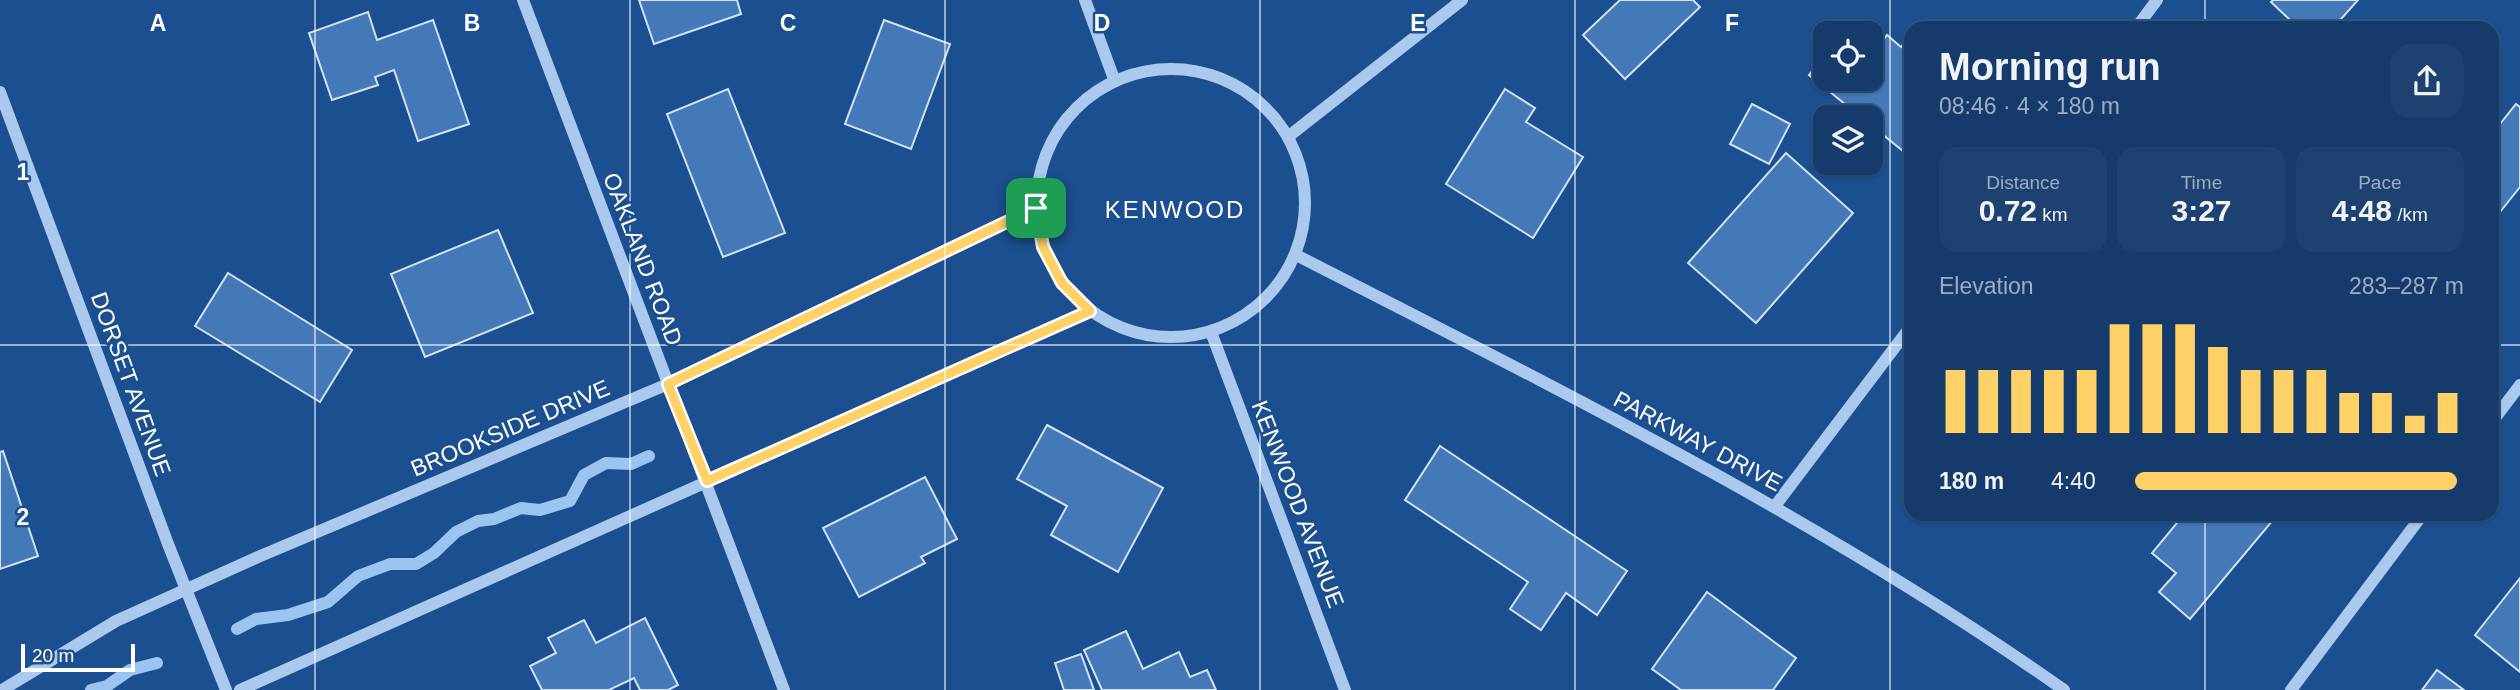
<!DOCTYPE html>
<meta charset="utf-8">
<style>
body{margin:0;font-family:Helvetica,sans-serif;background:#1d4271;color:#f1f3f6;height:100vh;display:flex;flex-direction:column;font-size:26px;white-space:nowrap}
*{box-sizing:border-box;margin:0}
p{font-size:23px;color:#9dadc1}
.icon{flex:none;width:38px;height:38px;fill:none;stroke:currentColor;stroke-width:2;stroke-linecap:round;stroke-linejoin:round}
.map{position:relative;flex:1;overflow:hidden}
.drawer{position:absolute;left:1904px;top:21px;width:595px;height:500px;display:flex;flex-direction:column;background:#143b6b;border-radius:21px;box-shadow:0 2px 5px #0004,0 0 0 2px #33557e}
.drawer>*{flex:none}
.controls{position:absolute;left:1813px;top:21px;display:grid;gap:14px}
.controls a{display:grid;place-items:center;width:70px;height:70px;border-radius:14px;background:#143b6b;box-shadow:0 2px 5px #0004,0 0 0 2px #33557e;font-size:35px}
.scale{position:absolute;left:21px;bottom:18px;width:114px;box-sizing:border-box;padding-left:7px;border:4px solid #fff;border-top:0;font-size:19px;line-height:24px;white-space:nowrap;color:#fff;-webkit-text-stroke:5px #1b4f8f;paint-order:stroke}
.pin{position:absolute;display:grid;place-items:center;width:60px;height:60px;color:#fff;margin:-30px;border-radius:14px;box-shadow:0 4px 10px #0006}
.round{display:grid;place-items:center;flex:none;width:74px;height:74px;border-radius:21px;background:#1d4271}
.overview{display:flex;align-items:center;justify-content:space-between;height:119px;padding:0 35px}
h1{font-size:38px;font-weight:600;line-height:52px}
.stats{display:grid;grid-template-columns:repeat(3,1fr);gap:10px;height:119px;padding:7px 35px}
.stats div{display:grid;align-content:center;border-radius:18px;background:#1d4271;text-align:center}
.stats b{font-size:30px;font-weight:600}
.stats small{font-size:19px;font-weight:400}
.stats p{font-size:19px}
.chart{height:196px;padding:14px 35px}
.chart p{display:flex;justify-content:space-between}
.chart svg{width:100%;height:126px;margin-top:7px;stroke:#ffd166;stroke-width:6}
ul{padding:0 35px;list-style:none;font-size:23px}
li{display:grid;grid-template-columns:112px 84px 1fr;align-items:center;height:52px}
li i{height:18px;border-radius:9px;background:#ffd166}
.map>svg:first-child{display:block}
</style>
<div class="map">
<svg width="2520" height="690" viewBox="0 0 2520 690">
<rect width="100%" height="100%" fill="#1b4f8f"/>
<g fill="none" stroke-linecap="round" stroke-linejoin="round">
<!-- stream -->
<g stroke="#9cc4f0" stroke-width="12">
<polyline points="237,629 256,619 288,615 328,602 358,576 390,564 416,564 434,553 456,532 478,521 494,519 521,508 540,510 570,501 584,475 606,463 631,464 649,456"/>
<polyline points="91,690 107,686 130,670 157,663"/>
</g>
</g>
<!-- building -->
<g fill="#4478b7" stroke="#cfe3fa" stroke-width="2">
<polygon points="639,0 737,0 741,14 654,44"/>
<polygon points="1620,0 1693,0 1700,7 1625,79 1583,35"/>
<polygon points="2273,0 2358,0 2333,28 2280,28 2289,19 2271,2"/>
<polygon points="368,12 377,40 433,20 469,124 418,141 394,70 375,77 378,85 332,100 309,33"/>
<polygon points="884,20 950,44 911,149 845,124"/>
<polygon points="1911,34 1911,141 1903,151 1871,125 1871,117 1861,117 1809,75 1825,54 1825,79 1871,79 1871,56 1887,35 1901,47"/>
<polygon points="728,89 785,233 723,257 667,114"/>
<polygon points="1505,89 1535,108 1526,122 1583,157 1533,238 1446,184"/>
<polygon points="1752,104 1790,124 1769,164 1730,144"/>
<polygon points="2516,104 2520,107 2520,187 2492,222 2492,134"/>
<polygon points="1786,153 1853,213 1756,323 1688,263"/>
<polygon points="498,230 533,313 425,357 391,274"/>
<polygon points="228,273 352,350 320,402 195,326"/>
<polygon points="1047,425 1163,488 1118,572 1051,535 1067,506 1017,479"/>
<polygon points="1440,446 1627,571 1597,615 1566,593 1541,630 1510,609 1528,582 1405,500"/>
<polygon points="3,451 38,556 0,569 0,452"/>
<polygon points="925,477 957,539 921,557 925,563 859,597 823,528"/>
<polygon points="2178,514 2268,514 2274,519 2190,619 2159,592 2176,573 2152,553 2182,517"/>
<polygon points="2520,578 2520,672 2475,635"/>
<polygon points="1707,592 1796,658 1773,690 1681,690 1652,669"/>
<polygon points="645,618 678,685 668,690 640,690 634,678 609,690 542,690 530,666 556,653 548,638 584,620 596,643"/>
<polygon points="1126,631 1143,669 1179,652 1190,677 1207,670 1216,690 1102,690 1084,650"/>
<polygon points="1081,654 1094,690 1064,690 1055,663"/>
<polygon points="2437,670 2464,690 2422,690"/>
</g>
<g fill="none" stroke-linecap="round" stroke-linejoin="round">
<!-- minor -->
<g stroke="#a9c9ee" stroke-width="12">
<polyline points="523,0 784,690"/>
<polyline points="1085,0 1114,79"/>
<polyline points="2136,28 2157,0"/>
<circle cx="1171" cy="203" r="134"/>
<polyline points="0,92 168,544 226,690"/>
<polyline points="1289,136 1462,0"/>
<path d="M1296,255c262,134 527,265 768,435"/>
<polyline points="1211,332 1345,690"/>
<polyline points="2492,422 2520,385"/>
<polyline points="1775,506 1911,326"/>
<polyline points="2,690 116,621 258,557 668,384 1036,208"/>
<polyline points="240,690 1090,311"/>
<polyline points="2291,690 2423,514"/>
</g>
</g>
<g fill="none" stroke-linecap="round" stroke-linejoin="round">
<!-- route casing -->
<g stroke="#fff" stroke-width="14">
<polygon id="route" points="1036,208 1043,247 1062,283 1090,311 707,481 668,384"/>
</g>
<!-- route -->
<use href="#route" stroke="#ffd166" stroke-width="9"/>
</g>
<!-- grid -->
<path fill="none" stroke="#fff" stroke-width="2" stroke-opacity="0.55" d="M315,0v690M630,0v690M945,0v690M1260,0v690M1575,0v690M1890,0v690M2205,0v28M0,345h1911M2492,345h28M2205,514v176"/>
<g text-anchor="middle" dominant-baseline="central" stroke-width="5" stroke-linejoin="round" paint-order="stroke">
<!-- street labels -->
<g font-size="23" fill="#fff" stroke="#1b4f8f">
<text transform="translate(643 259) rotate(69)">OAKLAND ROAD</text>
<text transform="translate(131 384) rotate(70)">DORSET AVENUE</text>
<text transform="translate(510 428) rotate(-23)">BROOKSIDE DRIVE</text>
<text transform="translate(1698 441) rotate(28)">PARKWAY DRIVE</text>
<text transform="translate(1298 504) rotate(69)">KENWOOD AVENUE</text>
</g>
<!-- neighbourhood labels -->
<g font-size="24" letter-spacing="2" fill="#fff" stroke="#1b4f8f">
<text x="1175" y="209">KENWOOD</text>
</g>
</g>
<g font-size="23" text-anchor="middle" font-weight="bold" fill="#fff" stroke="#1b4f8f" stroke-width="5" stroke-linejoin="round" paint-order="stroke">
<text x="158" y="31">A</text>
<text x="472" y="31">B</text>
<text x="788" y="31">C</text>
<text x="1102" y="31">D</text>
<text x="1418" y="31">E</text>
<text x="1732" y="31">F</text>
<text x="23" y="180">1</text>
<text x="23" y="525">2</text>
</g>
</svg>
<div class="controls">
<a><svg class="icon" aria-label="locate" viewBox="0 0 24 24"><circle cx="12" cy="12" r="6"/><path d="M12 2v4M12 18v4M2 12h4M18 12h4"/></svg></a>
<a><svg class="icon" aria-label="layers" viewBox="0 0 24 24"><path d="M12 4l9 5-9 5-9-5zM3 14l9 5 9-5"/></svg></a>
</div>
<div class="scale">20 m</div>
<div class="pin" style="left:1036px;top:208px;background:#1e9e55"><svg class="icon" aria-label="arrive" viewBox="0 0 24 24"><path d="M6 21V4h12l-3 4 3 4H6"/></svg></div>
<section class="drawer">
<div class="overview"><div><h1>Morning run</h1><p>08:46 · 4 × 180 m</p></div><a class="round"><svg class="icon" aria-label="share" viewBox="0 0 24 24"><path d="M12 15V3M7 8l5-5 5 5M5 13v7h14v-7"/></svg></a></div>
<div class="stats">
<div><p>Distance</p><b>0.72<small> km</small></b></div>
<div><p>Time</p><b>3:27</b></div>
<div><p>Pace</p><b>4:48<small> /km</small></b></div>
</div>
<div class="chart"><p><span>Elevation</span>283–287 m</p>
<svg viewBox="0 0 160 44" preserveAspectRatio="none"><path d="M5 44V22M15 44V22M25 44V22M35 44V22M45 44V22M55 44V6M65 44V6M75 44V6M85 44V14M95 44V22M105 44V22M115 44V22M125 44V30M135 44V30M145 44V38M155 44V30"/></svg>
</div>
<ul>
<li><b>180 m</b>4:40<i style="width:98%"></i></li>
</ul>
</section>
</div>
